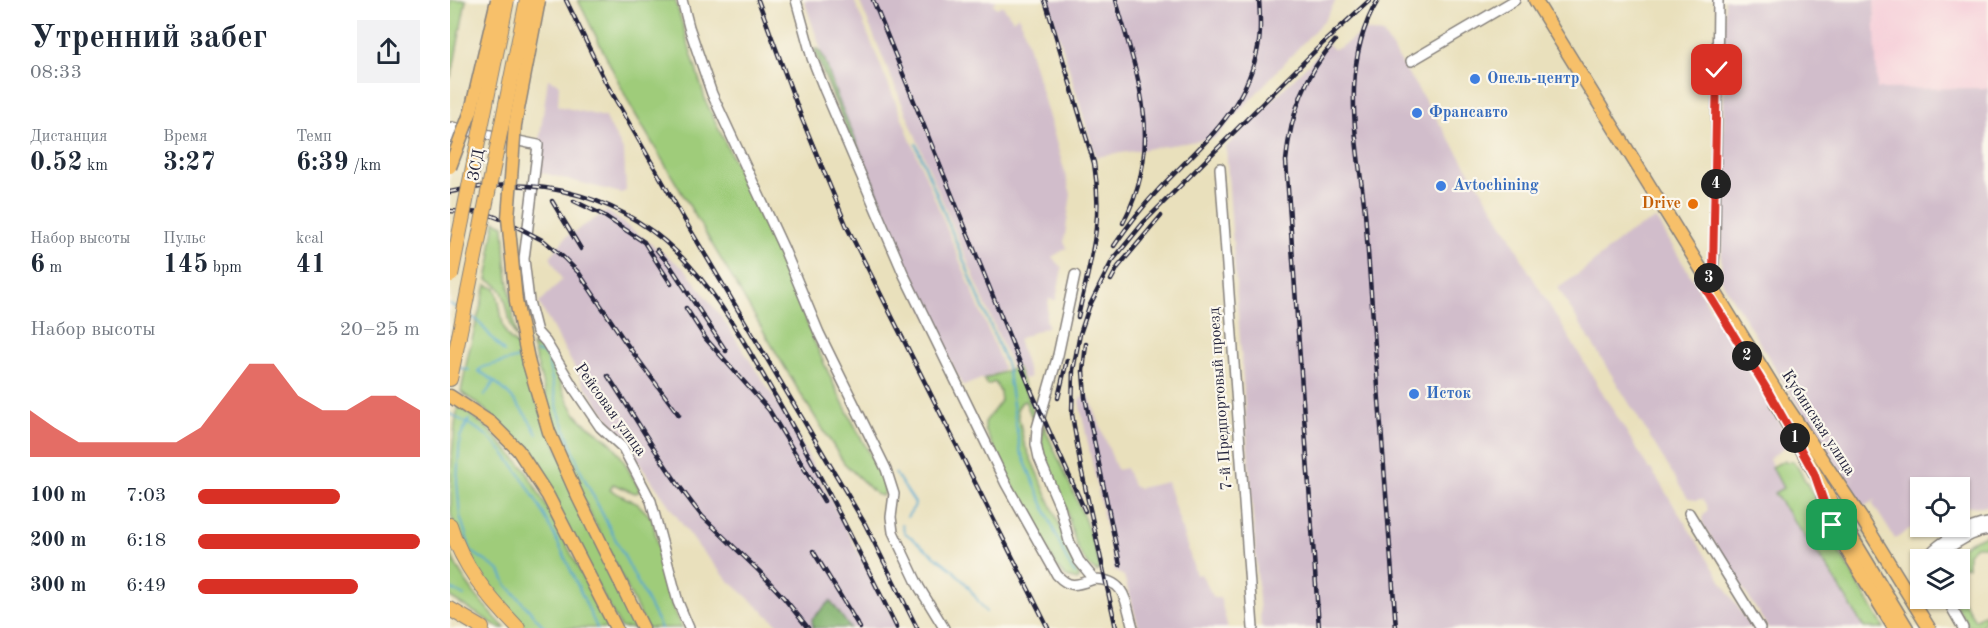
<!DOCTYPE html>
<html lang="ru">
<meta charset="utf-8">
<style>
body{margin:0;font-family:"Old Standard TT",serif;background:#f2f2f3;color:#1f2937;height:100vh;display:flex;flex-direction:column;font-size:22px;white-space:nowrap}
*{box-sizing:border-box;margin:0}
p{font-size:20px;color:#747a83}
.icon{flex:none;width:33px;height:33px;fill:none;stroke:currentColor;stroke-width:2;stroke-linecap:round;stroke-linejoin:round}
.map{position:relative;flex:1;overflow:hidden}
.sheet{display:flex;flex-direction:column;background:#fff;width:450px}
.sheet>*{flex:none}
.controls{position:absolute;left:1460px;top:477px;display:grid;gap:12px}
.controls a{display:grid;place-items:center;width:60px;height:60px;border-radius:0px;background:#fff;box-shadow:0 2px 4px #0004;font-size:30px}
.pin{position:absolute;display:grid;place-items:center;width:51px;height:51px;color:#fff;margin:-26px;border-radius:12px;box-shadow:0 3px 9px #0006}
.km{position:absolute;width:30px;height:30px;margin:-15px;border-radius:50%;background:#222;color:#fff;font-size:16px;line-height:30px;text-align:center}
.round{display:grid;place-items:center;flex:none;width:63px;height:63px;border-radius:0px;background:#f2f2f3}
.head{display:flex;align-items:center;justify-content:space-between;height:102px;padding:0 30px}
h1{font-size:33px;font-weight:800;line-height:45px}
.stats{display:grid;grid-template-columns:repeat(3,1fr);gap:9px;height:102px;padding:6px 30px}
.stats div{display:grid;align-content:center}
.stats b{font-size:26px;font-weight:800}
.stats small{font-size:16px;font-weight:400}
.stats p{font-size:16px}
.chart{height:168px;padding:12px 30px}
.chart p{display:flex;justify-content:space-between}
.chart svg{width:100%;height:108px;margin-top:6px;fill:#d93025;opacity:.7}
ul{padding:0 30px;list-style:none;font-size:20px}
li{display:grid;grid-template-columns:96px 72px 1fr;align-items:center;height:45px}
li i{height:15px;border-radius:8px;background:#d93025}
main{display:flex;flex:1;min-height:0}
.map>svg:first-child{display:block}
</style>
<main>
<section class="sheet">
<div class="head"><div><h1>Утренний забег</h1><p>08:33</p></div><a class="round"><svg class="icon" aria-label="share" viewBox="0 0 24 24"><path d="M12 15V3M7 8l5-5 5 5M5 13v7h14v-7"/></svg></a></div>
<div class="stats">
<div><p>Дистанция</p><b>0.52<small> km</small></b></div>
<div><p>Время</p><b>3:27</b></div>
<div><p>Темп</p><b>6:39<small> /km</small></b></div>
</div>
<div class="stats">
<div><p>Набор высоты</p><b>6<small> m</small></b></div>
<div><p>Пульс</p><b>145<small> bpm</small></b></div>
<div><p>kcal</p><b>41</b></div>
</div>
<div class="chart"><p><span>Набор высоты</span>20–25 m</p>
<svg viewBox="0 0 160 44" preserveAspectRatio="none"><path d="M0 44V25L10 32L20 38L30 38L40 38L50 38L60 38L70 32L80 19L90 6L100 6L110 19L120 25L130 25L140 19L150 19L160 25V44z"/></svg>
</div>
<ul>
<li><b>100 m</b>7:03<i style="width:64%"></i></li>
<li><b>200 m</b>6:18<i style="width:100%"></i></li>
<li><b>300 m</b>6:49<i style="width:72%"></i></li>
</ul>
</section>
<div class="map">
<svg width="1538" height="628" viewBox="0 0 1538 628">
<rect width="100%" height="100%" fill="#fbf7ec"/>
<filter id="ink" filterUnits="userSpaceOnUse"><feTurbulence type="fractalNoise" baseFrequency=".0167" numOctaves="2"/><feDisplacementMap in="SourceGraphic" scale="12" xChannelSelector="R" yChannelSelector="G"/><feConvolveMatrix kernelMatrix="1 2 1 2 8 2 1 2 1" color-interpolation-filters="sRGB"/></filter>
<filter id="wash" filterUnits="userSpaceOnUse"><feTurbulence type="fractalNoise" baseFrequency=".008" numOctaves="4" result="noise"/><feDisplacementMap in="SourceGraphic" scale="24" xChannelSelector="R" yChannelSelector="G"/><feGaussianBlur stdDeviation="1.35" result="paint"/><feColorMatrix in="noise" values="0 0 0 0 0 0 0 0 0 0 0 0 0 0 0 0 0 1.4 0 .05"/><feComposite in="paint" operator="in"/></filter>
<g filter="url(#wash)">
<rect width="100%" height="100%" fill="#e9e0bc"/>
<!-- built -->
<polygon fill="#f6cfd9" points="1424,0 1538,0 1538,88 1426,90"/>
<!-- industrial -->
<g fill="#d1bdcb">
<polygon points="354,0 404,0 553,367 552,371 513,386 473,308 433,214 430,199 385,91"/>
<polygon points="409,0 546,0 543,4 547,8 552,5 563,20 568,15 573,27 621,194 614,242 617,248 602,257 612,268 606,300 599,299 596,320 598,326 568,339 580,377 574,379 568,366 562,368"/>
<polygon points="598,0 886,0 876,18 765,138 646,157"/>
<polygon points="1275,0 1424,0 1427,89 1538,88 1538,506 1509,507 1509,488 1470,488 1470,523 1445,539 1422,503 1427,499 1411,508 1271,280"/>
<polygon points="911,30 933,34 952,64 1060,235 1075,265 1199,469 1201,469 1301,628 811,628 776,147 878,44 883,49 889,48 908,35"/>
<polygon points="98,79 109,84 108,106 155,117 174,152 176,191 171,193 85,171"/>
<polygon points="157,211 236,270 272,318 340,422 448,628 332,628 278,580 251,550 232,524 133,383 89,303 112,280 100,257 116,237"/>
<polygon points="1206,219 1338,436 1338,445 1319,459 1334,488 1324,494 1381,573 1414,628 1318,628 1253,525 1252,518 1258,509 1255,503 1252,499 1245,500 1237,497 1108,288 1134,270 1178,233"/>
<polygon points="639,396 667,470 676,468 683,486 689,488 717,482 746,575 751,574 764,598 770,598 778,628 689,628 674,576 665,571 629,401 631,397"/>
</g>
<!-- green -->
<g fill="#9fcc7a" stroke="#60775a" stroke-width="1.5">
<polygon points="0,0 16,0 3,70 0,78"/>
<path d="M128,0h97l31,102 88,186c22,66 56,131 90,192l1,11 -3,5 -6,-2 -32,-31 -44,-70 -169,-286z"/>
<path d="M45,221l9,4 2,38 10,75c-12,-19 -4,-51 -29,-58l5,-26 -2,-1z"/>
<path d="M36,285l9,3c8,17 3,49 23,57l15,49 105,234h-17c-19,-34 -37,-67 -55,-101 -30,-56 -49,-99 -105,-135l7,-37z"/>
<path d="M82,345c22,4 25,31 32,48 3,6 6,11 9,17 8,14 27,22 39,34 11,12 18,30 27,44v4l-4,1 -22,-9 -3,6 28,14 14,14 14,66 9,30 7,14h-35l-71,-143 -20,-52z"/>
<polygon points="567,367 585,416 583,420 575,401 572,402 567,409 574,443 605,514 629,576 628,580 616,577 607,567 569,498 535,430 535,422 551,401 550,392 545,382 537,385 534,379"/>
<path d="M8,405l29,23 38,41 28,49 56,110h-84c-10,-9 -20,-18 -29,-29 -13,-14 -41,-66 -45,-85 -1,-36 1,-74 7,-109z"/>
<path d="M593,424c20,48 45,93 57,144l-3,4c-23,-15 -24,-43 -32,-67 -5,-18 -17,-34 -22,-52 -2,-8 -1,-20 0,-29z"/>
<polygon points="1335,460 1336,462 1343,461 1347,466 1369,506 1371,517 1381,538 1434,628 1414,628 1381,573 1324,493 1333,488 1322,467"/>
<polygon points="1538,534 1538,546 1526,546 1518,553 1518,567 1509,567 1509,560 1490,560 1500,552 1501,553 1520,542"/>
<path d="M0,552c12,30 33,53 55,76h-5l-50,-31z"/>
<polygon points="1509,595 1525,620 1534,614 1535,621 1531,627 1522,628 1517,624 1502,599 1509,598"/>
</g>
<!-- forest -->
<g fill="#7fb06a" stroke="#506952" stroke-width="1.5">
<polygon points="365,49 368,49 374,57 385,91 433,206 428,205 365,53"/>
<polygon points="380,601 383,604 400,628 363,628 362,619"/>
</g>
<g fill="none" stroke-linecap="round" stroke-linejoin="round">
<!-- stream -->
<g stroke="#52a6ce" stroke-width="2">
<polyline points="466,144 557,366 570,450 618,563 625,574"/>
<polyline points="0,304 8,309"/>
<polyline points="18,315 27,320 54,352"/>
<polyline points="86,352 93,353 98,360 108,410 132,474 211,628"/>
<polyline points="7,367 19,370"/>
<path d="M28,371c24,12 47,39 59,63"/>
<polyline points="28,371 33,367 73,357"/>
<polyline points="34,396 44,382"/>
<path d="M0,414c12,7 25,12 36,21 49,42 83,134 111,193"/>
<polyline points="19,420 10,437 7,481 10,516 21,551 50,571 56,584 95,628"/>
<polyline points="445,473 465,503 464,507 457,517"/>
<polyline points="452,524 454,532 503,570 517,585 536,612"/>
<polyline points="0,588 14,596"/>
</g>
</g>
</g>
<g filter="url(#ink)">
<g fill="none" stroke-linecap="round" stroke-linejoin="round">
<!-- minor casing -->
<g stroke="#86817c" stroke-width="12">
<g id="minor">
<polyline points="232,0 239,27 262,94 334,249 369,333 436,469 444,494 441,517 443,532 469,587 494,628"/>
<path d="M346,0l16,58 13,33 79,184 102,209 51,91c13,14 20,10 37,4"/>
<polyline points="961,61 1065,0"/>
<polyline points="0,137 2,127 88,145 74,259 79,301 87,332 96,342 125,390 150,427 173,448 201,501 228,602 239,628"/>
<polyline points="770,168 803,628"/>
<path d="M625,275l-17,80 -21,73 -1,16 3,14 21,49 9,34 10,20 15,18c33,1 31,22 39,49"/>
<path d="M1252,283c14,-9 12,-24 13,-39l3,-244"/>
<polyline points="1239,513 1310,628"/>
<path d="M1476,557c23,-4 38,-24 62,-27"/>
<path d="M1477,560c4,-16 45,-35 61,-37"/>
<polyline points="1496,598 1513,628"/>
</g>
</g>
<!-- major casing -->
<g stroke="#86817c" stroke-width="15">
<g id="major">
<polyline points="1085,0 1325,389 1412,519 1479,628"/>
<polyline points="79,364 99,432 128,497 193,628"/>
<polyline points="0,396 41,423 68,450 98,496 166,628"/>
<polyline points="1326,404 1394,524 1457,628"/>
<polyline points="1373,497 1388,536 1444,628"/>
</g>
</g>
<!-- highway casing -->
<g stroke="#86817c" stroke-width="16">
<g id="highway">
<polyline points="0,379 9,336"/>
<path d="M0,525c12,41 39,73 68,103"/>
<polyline points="0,609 32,628"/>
</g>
</g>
<!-- minor -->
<use href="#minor" stroke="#fff" stroke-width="9"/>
<!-- major -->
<use href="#major" stroke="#f7c06b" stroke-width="12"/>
<!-- highway -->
<use href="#highway" stroke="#f7c06b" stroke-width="14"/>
<!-- rail casing -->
<g stroke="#22223b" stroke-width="4.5">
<g id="rail">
<polyline points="116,0 156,83 234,219 415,524 467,628"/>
<polyline points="308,0 352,119 397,227 598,628"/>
<polyline points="423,0 583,395 635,511"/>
<path d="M595,0l49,163c10,60 -4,97 -16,154"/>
<path d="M666,0c22,80 49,142 7,223"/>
<path d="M928,0c-39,65 -21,141 -13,212l31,416"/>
<path d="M0,192c89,-20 179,5 240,74 35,39 60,87 87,133 43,74 82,152 120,229"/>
<polyline points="102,201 131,249"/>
<polyline points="124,201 153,215 194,242 221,284"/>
<polyline points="0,211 35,213 56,221 94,241 114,258 129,273 176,343 229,415"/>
<path d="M664,246c14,-21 29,-40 46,-58 44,-46 88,-79 99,-146 2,-14 1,-28 0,-42"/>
<polyline points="207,250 219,264 276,351"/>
<polyline points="661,280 668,267 711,216"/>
<polyline points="236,308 256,339 319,410 374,501"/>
<polyline points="636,344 633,371 635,397 670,565"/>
<path d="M158,376c31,47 59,97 94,140l57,55 25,27 24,30"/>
<polyline points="608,398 617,360"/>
<polyline points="363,551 410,628"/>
<polyline points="666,628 631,468 622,414 623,370 630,334 639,307 662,261 694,222 873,43 920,0"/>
<path d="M869,628l-33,-467c4,-44 19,-87 49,-120"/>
</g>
</g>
<!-- rail -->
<use href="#rail" stroke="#fbf7ec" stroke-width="2" stroke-dasharray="7" stroke-linecap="butt"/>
<!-- major-bridge casing -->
<g stroke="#86817c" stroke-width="15" stroke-linecap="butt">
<g id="major-bridge">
<polyline points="0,167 21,111 47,0"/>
<polyline points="79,364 66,301 58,218 65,125 89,0"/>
</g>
</g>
<!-- highway-bridge casing -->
<g stroke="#86817c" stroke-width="16" stroke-linecap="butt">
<g id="highway-bridge">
<polyline points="1,275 57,0"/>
<polyline points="9,336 77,0"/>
</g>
</g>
<!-- major-bridge -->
<use href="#major-bridge" stroke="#f7c06b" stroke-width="12"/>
<!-- highway-bridge -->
<use href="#highway-bridge" stroke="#f7c06b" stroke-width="14"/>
</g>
</g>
<g fill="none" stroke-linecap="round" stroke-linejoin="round" filter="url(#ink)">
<!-- route casing -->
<g stroke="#fff" stroke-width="12">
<polyline id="route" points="1267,70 1263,271 1257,279 1252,283 1318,391 1364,473 1382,525"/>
</g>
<!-- route -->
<use href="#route" stroke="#d93025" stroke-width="8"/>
</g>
<!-- markers -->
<g fill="#3f7fe0" stroke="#fbf7ec" stroke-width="2">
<circle cx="1025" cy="79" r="6"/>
<circle cx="967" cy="113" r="6"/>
<circle cx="991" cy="186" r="6"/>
<circle cx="964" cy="394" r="6"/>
</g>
<circle fill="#e8710a" stroke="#fbf7ec" stroke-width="2" cx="1243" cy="204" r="6"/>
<g text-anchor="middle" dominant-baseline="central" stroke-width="4.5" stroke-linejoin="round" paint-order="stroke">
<!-- shop labels -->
<g font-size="16" font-weight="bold" fill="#366cbe" stroke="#fbf7ec" text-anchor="start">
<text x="1037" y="79">Опель-центр</text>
<text x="979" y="113">Франсавто</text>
<text x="1003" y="186">Avtochining</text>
<text x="976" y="394">Исток</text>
</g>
<!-- street labels -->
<g font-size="16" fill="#22223b" stroke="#fbf7ec">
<text transform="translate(27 165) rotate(-79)">ЗСД</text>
<text transform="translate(771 399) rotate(-94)">7-й Предпортовый проезд</text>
<text transform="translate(160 410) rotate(54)">Рейсовая улица</text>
<text transform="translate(1368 423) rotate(57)">Кубинская улица</text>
</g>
<!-- food labels -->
<g font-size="16" font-weight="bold" fill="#c56008" stroke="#fbf7ec" text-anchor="end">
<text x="1231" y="204">Drive</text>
</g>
</g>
</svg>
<div class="controls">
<a><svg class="icon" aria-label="locate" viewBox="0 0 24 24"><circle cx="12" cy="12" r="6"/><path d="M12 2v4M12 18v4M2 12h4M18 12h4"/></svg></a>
<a><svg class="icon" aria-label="layers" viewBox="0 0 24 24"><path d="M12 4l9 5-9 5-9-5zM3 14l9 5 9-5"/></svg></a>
</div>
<div class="pin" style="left:1382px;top:525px;background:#1e9e55"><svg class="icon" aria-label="arrive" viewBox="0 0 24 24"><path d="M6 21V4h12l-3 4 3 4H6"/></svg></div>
<div class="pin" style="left:1267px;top:70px;background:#d93025"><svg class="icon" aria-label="check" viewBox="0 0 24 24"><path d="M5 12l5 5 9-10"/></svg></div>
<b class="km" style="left:1345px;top:438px">1</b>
<b class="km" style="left:1297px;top:356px">2</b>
<b class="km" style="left:1259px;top:278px">3</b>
<b class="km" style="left:1266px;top:184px">4</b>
</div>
</main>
